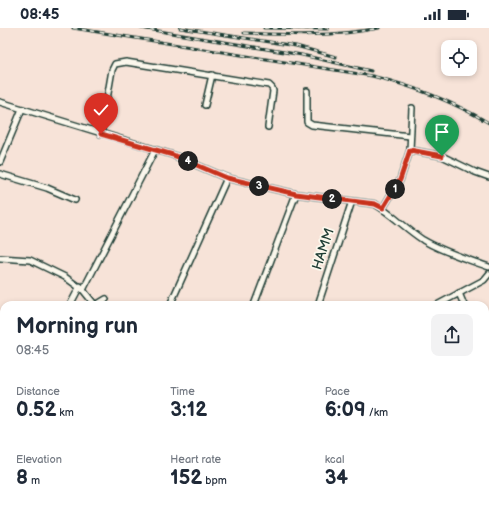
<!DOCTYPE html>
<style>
body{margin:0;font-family:"Balsamiq Sans",sans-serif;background:#f2f2f3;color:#1f2937;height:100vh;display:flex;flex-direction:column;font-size:15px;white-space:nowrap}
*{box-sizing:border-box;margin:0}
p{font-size:13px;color:#747a83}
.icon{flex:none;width:22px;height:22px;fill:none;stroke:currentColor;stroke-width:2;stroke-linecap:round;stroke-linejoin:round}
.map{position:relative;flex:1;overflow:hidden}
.side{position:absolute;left:0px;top:273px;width:489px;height:212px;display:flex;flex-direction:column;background:#fff;border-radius:12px 12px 0 0;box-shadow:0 2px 6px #0003}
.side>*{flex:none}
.tools{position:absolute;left:441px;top:12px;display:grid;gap:8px}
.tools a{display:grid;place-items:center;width:36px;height:36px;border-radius:8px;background:#fff;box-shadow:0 2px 6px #0003;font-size:20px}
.pin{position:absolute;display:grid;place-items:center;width:34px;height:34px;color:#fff;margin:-41px -17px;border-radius:50% 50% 50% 0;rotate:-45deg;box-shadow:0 0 4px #0007}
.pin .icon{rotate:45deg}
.km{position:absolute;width:20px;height:20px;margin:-10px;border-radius:50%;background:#222;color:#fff;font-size:11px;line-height:20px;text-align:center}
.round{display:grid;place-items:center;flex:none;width:42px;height:42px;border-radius:8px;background:#f2f2f3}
.headline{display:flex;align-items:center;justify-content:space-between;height:68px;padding:0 16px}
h1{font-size:22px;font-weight:700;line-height:30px}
.metrics{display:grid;grid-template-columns:repeat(3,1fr);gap:6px;height:68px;padding:4px 16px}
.metrics div{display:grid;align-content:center}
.metrics b{font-size:20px;font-weight:700}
.metrics small{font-size:11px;font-weight:400}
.metrics p{font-size:11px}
.status{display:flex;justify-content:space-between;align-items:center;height:28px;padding:0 20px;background:#fff;direction:ltr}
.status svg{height:11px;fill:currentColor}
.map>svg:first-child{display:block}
</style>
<div class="status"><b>08:45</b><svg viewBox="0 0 49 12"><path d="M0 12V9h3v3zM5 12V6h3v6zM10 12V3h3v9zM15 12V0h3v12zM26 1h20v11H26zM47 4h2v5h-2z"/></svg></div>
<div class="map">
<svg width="489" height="485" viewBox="0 0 489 485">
<defs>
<pattern id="forest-crowns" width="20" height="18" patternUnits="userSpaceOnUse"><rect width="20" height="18" fill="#a3e1a9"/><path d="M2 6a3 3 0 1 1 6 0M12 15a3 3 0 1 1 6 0" fill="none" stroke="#8cc292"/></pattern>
</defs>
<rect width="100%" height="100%" fill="#f7e3d8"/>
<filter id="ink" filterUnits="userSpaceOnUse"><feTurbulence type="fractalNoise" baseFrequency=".025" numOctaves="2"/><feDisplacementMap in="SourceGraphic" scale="8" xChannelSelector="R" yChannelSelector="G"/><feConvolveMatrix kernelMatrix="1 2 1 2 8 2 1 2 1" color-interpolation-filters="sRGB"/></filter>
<g filter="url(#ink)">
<!-- forest -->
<polygon fill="url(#forest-crowns)" stroke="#618f6e" points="293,481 367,481 366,485 293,485"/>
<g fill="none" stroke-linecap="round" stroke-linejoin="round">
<!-- stream -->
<g stroke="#608ba0" stroke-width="1.5">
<polyline points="0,423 4,428"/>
<polyline points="0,479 4,480"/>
<polyline points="8,481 22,485"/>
<polyline points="51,481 55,485"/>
</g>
<!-- street casing -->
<g stroke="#1f3d34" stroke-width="8">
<g id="street">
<polyline points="307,63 307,94 312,97 410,108"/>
<path d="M0,74l173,53 54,23 69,16 79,10c17,10 31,25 48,36 20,12 44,19 66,27"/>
<polyline points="205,77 212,47"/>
<polyline points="101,106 112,42 115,36 126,34 269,57 272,60 273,63 268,99"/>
<polyline points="410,122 442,128 475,144 489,149"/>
<polyline points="0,134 22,81"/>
<polyline points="0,146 47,160 75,172"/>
<polyline points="383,180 400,152 410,122 412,80"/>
<polyline points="0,230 30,232 65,249 83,262 95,277"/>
<polyline points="83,262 155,122"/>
<polyline points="459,265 464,277"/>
<polyline points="70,277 80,258"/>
<polyline points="96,277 106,271"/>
<polyline points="170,277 227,150"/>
<polyline points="254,277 296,166"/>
<polyline points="318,277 352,173"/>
<polyline points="437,277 484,252 489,246"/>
<polyline points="0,432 4,437"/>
<polyline points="485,451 489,452"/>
<polyline points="46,481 50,485"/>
<polyline points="115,481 120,485"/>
<polyline points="203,485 206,481"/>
<polyline points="251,485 251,481"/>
<polyline points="476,485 477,481"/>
</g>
</g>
<!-- secondary casing -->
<g stroke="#1f3d34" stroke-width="10">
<g id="secondary">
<polyline points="0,361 4,368"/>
<polyline points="0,457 4,449"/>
</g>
</g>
<!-- street -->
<use href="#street" stroke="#fbf7ec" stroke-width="5"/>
<!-- secondary -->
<use href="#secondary" stroke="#fbf7ec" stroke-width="7"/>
<!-- rail casing -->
<g stroke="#1f3d34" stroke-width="3">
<g id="rail">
<path d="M73,0l299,48c41,10 80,25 117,47"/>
<polyline points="141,0 302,27 371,43"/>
<polyline points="180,0 296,18 336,29"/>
<polyline points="264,0 328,1"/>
<path d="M244,5c46,2 90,4 135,-5"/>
</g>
</g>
<!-- rail -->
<use href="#rail" stroke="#fbf7ec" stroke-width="1.5" stroke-dasharray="4.5" stroke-linecap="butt"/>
</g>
</g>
<g fill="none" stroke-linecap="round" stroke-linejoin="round" filter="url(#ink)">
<!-- route casing -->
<g stroke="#fff" stroke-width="8">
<polyline id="route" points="101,106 173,127 227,150 296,166 375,176 383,180 400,152 410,122 442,128"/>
</g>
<!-- route -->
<use href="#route" stroke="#c8321e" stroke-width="5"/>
</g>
<g text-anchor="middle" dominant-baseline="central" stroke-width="3.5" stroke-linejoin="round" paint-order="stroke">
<!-- street labels -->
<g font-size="14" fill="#1f3d34" stroke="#fbf7ec">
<text transform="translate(323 221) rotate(-72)">HAMM</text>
</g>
</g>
</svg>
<div class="tools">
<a><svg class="icon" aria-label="locate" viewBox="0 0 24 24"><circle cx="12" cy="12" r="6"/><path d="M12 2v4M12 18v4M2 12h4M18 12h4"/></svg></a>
</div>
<div class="pin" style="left:442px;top:128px;background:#1e9e55"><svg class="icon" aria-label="arrive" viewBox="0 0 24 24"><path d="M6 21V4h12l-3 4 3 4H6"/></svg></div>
<div class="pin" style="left:101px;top:106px;background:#d93025"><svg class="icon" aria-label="check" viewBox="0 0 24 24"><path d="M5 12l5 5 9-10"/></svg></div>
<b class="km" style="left:395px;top:161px">1</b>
<b class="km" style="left:332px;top:171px">2</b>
<b class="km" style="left:259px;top:158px">3</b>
<b class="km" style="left:188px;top:133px">4</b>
<section class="side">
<div class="headline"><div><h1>Morning run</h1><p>08:45</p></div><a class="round"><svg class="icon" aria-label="share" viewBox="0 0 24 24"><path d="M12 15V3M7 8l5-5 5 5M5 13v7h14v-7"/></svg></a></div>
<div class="metrics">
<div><p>Distance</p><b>0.52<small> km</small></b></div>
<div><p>Time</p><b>3:12</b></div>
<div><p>Pace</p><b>6:09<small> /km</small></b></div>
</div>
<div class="metrics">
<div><p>Elevation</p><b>8<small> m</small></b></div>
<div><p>Heart rate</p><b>152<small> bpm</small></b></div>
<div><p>kcal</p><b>34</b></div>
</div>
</section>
</div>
